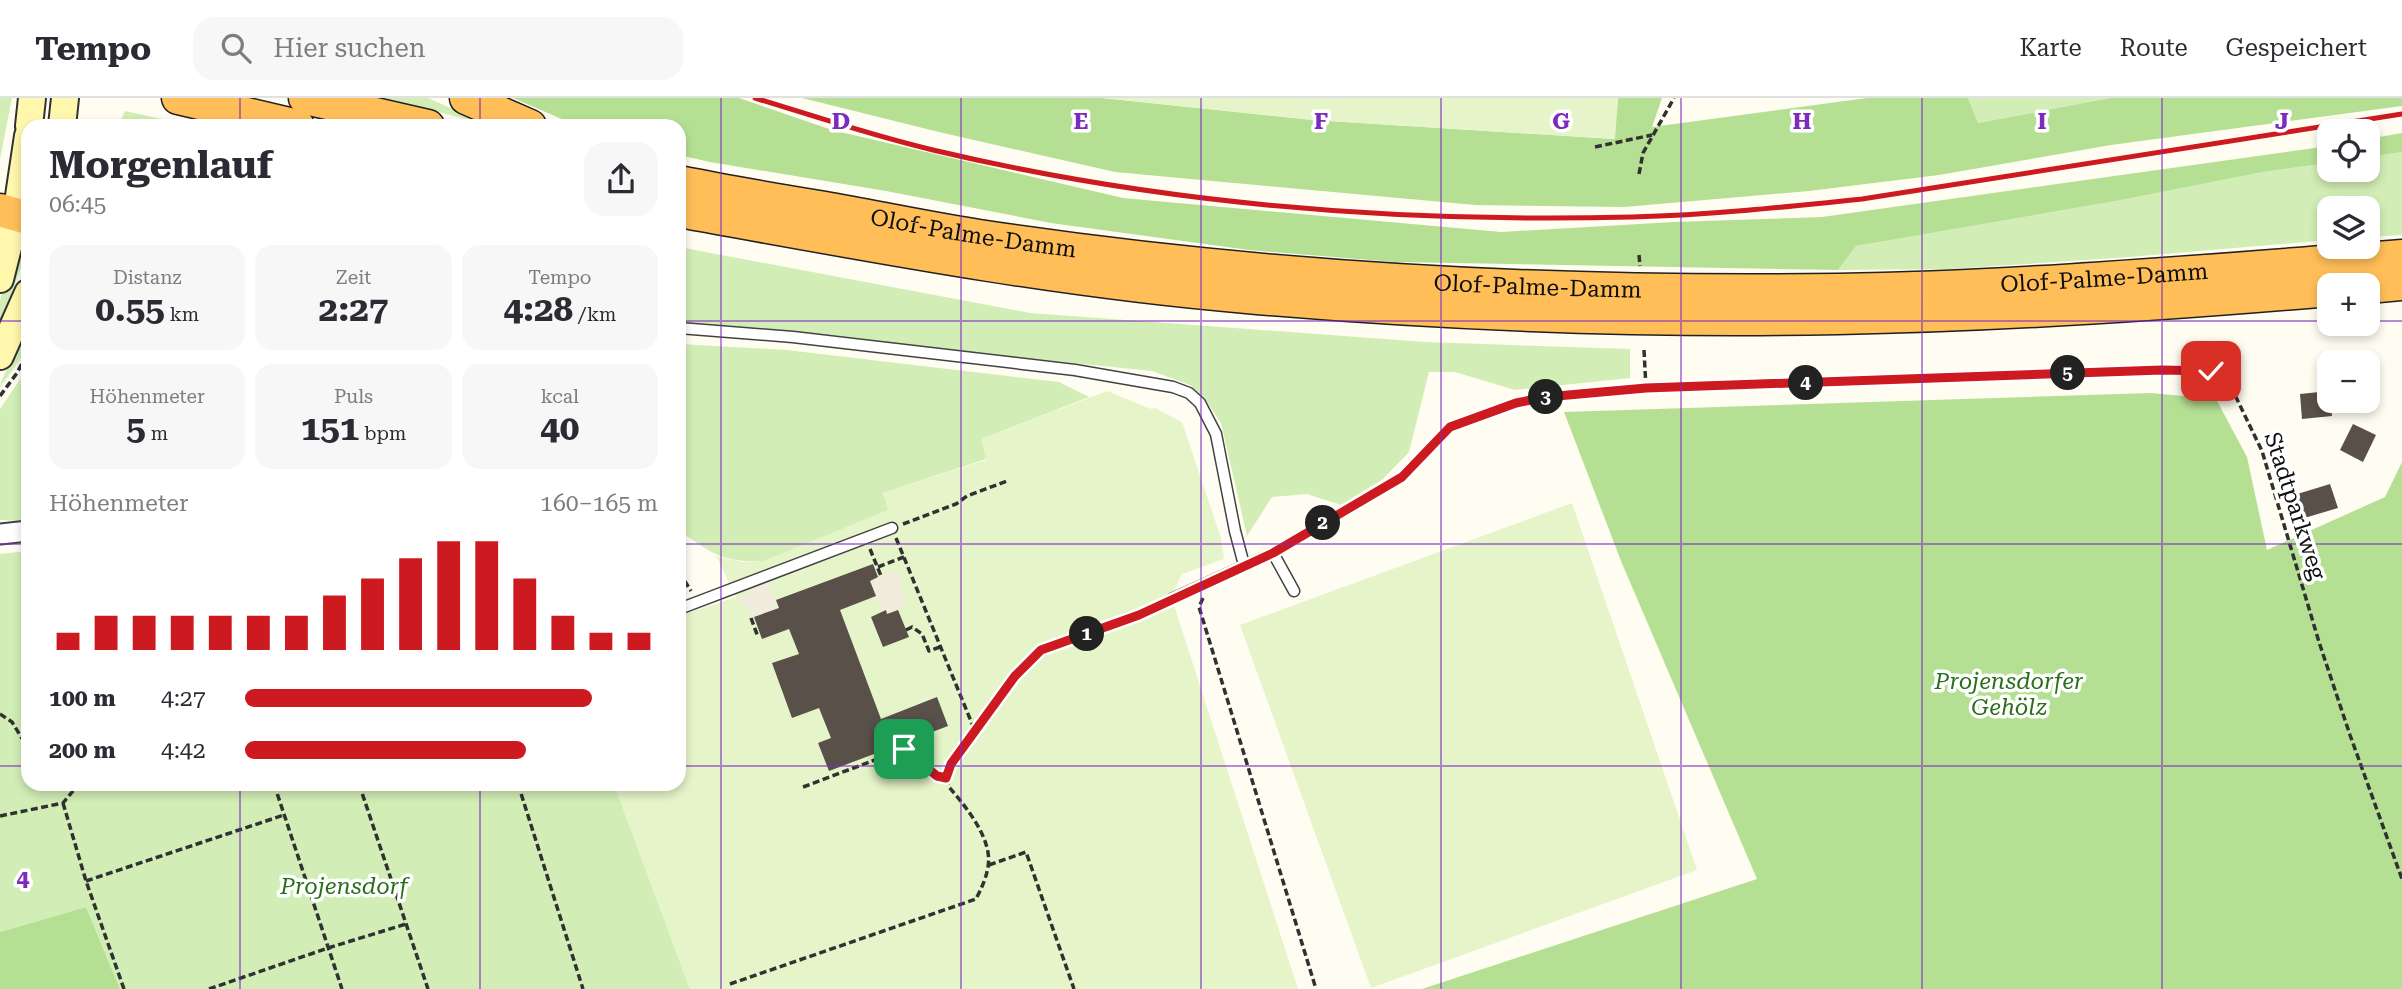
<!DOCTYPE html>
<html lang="de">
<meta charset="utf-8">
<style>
body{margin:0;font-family:"Roboto Serif",serif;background:#f7f7f7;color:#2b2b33;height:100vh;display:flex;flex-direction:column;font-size:26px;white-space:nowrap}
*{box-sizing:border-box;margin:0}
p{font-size:23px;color:#7c7c81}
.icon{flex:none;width:38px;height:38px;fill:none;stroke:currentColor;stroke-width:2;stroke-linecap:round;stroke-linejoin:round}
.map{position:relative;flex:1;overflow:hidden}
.sheet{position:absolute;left:21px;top:21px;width:665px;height:672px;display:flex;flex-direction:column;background:#fff;border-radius:21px;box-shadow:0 4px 10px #0003}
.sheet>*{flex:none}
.controls{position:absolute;left:2317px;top:21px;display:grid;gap:14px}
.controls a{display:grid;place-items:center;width:63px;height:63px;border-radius:14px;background:#fff;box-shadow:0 4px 10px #0003;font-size:35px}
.pin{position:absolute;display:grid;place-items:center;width:60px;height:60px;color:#fff;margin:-30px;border-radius:14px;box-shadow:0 4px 10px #0006}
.km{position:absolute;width:35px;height:35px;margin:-18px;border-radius:50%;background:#222;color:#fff;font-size:19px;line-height:35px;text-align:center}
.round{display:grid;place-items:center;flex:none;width:74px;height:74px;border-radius:21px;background:#f7f7f7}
.head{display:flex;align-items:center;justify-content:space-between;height:119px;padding:0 28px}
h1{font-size:38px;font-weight:700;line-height:52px}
.figures{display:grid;grid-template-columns:repeat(3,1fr);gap:10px;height:119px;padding:7px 28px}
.figures div{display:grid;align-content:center;border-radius:18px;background:#f7f7f7;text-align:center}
.figures b{font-size:35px;font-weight:700}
.figures small{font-size:19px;font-weight:400}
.figures p{font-size:19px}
.chart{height:196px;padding:14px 28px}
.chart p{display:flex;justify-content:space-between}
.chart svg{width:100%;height:126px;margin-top:7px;stroke:#cc1a20;stroke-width:6}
ul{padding:0 28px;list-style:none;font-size:23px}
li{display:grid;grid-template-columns:112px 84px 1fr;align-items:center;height:52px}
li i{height:18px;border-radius:9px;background:#cc1a20}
header{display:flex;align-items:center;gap:42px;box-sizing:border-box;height:98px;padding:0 35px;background:#fff;border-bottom:2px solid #e1e1e2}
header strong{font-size:33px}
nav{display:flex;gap:38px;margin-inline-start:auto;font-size:24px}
.search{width:490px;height:63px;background:#f7f7f7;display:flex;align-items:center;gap:18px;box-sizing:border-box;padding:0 24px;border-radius:21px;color:#7c7c81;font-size:26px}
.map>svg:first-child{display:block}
</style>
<header>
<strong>Tempo</strong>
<div class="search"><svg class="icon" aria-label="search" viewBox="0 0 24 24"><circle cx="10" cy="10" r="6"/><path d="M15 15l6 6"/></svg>Hier suchen</div>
<nav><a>Karte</a><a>Route</a><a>Gespeichert</a></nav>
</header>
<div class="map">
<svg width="2402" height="891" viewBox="0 0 2402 891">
<rect width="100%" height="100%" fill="#fffcf1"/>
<!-- green -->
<g fill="#d2eeb6">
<polygon points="0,0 12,0 0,61"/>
<polygon points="384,0 428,0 489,27"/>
<polygon points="1968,0 2110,0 1978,25"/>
<polygon points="125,13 194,28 118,28"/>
<polygon points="2402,54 2402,137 2368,139 2368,110 2329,110 2329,142 2117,160 1950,171 1838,172 1856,148 2116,103 2263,74 2329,65 2329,72 2368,72 2368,59"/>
<polygon points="16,140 28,143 28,150 0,228 0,203"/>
<polygon points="679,149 1030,215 1425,244 1630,251 1630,280 1515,292 1455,274 1429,274 1409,354 1383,381 1341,407 1307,396 1272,399 1247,438 1221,325 1205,301 1190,287 1152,273 679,225"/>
<path d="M28,234c0,21 -16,39 -28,55 1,-12 22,-40 28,-55z"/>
<path d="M679,246l108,6 272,32 30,15 -107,42 4,20 -103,34 6,17 -125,51c-41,2 -52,-8 -85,-30z"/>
<polygon points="28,270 28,420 20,423 0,422 0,311"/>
<polygon points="28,453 28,686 614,686 690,891 120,891 86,809 0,834 0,456"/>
</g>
<!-- forest -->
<g fill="#b5e094">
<polygon points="513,0 739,0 832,32 1123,100 1501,134 1674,124 1822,119 2329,48 2329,65 2263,74 2116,103 1856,148 1838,172 1395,164 1249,152 1051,125 886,93 710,64 679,57 679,28 578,28"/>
<polygon points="802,0 1102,0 1313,22 1614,41 1618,0 1662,0 1652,29 1867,0 1968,0 1978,25 2110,0 2402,0 2402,8 2111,47 1939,77 1809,93 1624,109 1475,107 1115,74 943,35"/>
<polygon points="2402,35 2402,54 2368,59 2368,41"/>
<polygon points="2151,295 2216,301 2247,359 2267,452 2385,399 2402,364 2402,891 1422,891 1757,781 1621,463 1564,314"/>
<polygon points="86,809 120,891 0,891 0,834"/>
</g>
<!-- pitch -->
<g fill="#e5f4c9">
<polygon points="1103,0 1618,0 1615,41 1313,22"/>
<polygon points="1107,293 1151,311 1155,310 1182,324 1221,440 1224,461 1182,476 1171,498 1298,891 690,891 614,686 679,686 679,518 736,499 716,458 742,464 764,463 888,412 883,395 986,362 982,341"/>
<polygon points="1572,405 1697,772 1371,890 1240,527"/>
</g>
<!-- plaza -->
<g fill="#f1ecde">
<polygon points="895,473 903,481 900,490 907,507 887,516 885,513 882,514 872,488 875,480"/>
<polygon points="767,481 772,497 777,502 774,512 751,520 747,508 736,499 747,498 754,486"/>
</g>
<!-- building -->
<g fill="#59504a">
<polygon points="2329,293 2332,318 2302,321 2300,296"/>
<polygon points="2353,326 2376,337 2363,364 2340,352"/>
<polygon points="2330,386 2338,410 2301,421 2294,397"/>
<polygon points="873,466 878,479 870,483 876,498 840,512 881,621 937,599 948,628 829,673 818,645 831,640 819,610 792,620 772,565 799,556 789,531 762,541 754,519 779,510 776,502"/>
<polygon points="886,512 887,516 898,512 909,539 883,549 871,519"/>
</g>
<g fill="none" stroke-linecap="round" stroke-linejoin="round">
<!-- service casing -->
<g stroke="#424242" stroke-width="13">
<g id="service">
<polyline points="679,230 793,239 1075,272 1173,289 1189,295 1200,305 1216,336 1235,433 1244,467"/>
<polyline points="1172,501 1273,455 1294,493"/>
<polyline points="679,511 892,430"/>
</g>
</g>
<!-- minor casing -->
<g stroke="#424242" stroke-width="23">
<polyline id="minor" points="0,436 28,433"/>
</g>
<!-- secondary casing -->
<g stroke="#313131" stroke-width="30">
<g id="secondary">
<polyline points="29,28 32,0"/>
<polyline points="62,28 65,0"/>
<polyline points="0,181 16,118 28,38"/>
<polyline points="0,258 28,195"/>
</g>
</g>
<!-- trunk casing -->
<g stroke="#202020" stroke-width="35">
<g id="trunk">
<polyline points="178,0 298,28"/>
<polyline points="305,0 428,28"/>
<polyline points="466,0 530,28"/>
<path id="s1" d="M679,84c48,10 97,18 146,26 51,9 102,20 154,28 283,43 572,58 859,54 188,-3 376,-20 564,-34"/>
<polyline points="0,112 28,120"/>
<path d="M679,113c189,34 377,70 568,86 197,17 395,25 591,21 164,-3 328,-14 491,-28"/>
<polyline points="2368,189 2402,186"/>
</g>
</g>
<!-- path -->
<g stroke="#313131" stroke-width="3.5" stroke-dasharray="7 3.5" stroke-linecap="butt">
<polyline points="1595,49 1652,37"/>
<polyline points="1639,76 1643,55 1674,0"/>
<polyline points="1639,157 1640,168"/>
<polyline points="1644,252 1646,290"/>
<polyline points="0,298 17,275 28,254"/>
<polyline points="903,426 956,406 967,398 1007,383"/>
<polyline points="896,440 975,633"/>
<polyline points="1284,448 1402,379 1450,329 1459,324 1516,305 1546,299 1646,290 2163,272 2211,273 2233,293 2262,353 2319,544 2350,637 2402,781"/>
<polyline points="870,451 881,478"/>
<polyline points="878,469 904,459"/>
<polyline points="679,474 691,493"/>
<polyline points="1203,500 1199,509 1316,891"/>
<polyline points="751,520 758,539"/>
<polyline points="906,532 912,529 922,536 929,553 940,549"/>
<polyline points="0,616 12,624 28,650"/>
<polyline points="901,646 904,651 937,678 946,680"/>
<polyline points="274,686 342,891"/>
<polyline points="359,686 428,891"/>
<polyline points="518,686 583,891"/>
<polyline points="803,689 904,651"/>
<polyline points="63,705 86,783 124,891"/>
<polyline points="0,718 63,705 73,693 90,686"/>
<polyline points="989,767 1026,754 1074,891"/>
<polyline points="86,783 284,717"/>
<path d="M730,886l246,-85c5,-10 10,-20 12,-32 5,-28 -22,-60 -39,-80l-3,-9 5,-14 64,-88 26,-26 98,-35 22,-10"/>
<polyline points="209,891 328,850 406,826"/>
</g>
<!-- service -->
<use href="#service" stroke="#fff" stroke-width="10"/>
<!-- minor -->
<use href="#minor" stroke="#fff" stroke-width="19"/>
<!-- secondary -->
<use href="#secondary" stroke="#fff7ac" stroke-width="26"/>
<!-- trunk -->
<use href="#trunk" stroke="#ffbe58" stroke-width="32"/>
<!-- rail -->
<path stroke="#cc1a20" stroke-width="5" d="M755,0c59,18 118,38 178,52 227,54 467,73 699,67 77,-2 154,-10 230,-18l540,-85"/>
</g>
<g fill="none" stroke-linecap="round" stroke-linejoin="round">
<!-- route casing -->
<g stroke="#fff" stroke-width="14">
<polyline id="route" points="904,651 937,678 946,680 951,666 1015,578 1041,552 1139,517 1273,455 1402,379 1450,329 1516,305 1546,299 1646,290 2162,272 2211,273"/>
</g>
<!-- route -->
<use href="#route" stroke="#cc1a20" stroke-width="9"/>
</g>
<!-- grid -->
<path fill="none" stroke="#7b2cbf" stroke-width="2" stroke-opacity="0.55" d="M240,0v28M480,0v28M721,0v891M961,0v891M1201,0v891M1441,0v891M1681,0v891M1922,0v891M2162,0v891M0,223h28M679,223h1650M2368,223h34M0,446h28M679,446h1723M0,668h28M679,668h1723M240,686v205M480,686v205"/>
<g text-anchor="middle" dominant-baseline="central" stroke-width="7" stroke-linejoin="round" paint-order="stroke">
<!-- street labels -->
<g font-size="23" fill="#0f0f0f" stroke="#fff">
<text stroke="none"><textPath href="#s1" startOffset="299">Olof-Palme-Damm</textPath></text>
<text stroke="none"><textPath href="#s1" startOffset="1433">Olof-Palme-Damm</textPath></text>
<text stroke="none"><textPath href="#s1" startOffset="866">Olof-Palme-Damm</textPath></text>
<text transform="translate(2295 408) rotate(72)">Stadtparkweg</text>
</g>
<!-- park labels -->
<g font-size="23" font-style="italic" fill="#296e19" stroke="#fff">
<text x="2009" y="583">Projensdorfer<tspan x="2009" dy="26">Gehölz</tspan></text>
<text x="344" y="788">Projensdorf</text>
</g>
</g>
<g font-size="23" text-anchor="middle" font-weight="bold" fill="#7b2cbf" stroke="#fff" stroke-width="7" stroke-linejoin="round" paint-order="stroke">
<text x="841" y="31">D</text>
<text x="1081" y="31">E</text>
<text x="1321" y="31">F</text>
<text x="1561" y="31">G</text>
<text x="1802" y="31">H</text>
<text x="2042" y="31">I</text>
<text x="2282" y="31">J</text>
<text x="23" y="788">4</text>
</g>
</svg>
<div class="controls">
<a><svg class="icon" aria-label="locate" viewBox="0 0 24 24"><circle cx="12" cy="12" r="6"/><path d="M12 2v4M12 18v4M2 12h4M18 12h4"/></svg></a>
<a><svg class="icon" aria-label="layers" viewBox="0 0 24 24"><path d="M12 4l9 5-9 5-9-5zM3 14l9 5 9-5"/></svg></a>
<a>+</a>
<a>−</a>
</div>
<div class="pin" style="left:904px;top:651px;background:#1e9e55"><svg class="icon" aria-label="arrive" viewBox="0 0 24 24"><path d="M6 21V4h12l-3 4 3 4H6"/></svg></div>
<div class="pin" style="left:2211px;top:273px;background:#d93025"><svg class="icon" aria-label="check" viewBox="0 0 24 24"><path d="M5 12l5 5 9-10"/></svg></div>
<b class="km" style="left:1087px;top:536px">1</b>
<b class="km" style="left:1323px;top:425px">2</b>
<b class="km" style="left:1546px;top:299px">3</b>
<b class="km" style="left:1806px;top:285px">4</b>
<b class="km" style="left:2068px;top:275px">5</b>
<section class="sheet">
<div class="head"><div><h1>Morgenlauf</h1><p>06:45</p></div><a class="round"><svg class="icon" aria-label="share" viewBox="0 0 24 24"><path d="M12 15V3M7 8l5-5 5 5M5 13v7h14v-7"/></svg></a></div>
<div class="figures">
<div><p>Distanz</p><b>0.55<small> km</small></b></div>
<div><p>Zeit</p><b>2:27</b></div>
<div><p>Tempo</p><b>4:28<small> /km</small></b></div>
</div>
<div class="figures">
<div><p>Höhenmeter</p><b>5<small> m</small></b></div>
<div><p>Puls</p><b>151<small> bpm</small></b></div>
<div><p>kcal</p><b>40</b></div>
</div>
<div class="chart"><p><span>Höhenmeter</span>160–165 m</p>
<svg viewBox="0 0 160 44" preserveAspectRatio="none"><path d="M5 44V38M15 44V32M25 44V32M35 44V32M45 44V32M55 44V32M65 44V32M75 44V25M85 44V19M95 44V12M105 44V6M115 44V6M125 44V19M135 44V32M145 44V38M155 44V38"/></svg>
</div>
<ul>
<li><b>100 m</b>4:27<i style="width:84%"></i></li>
<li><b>200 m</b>4:42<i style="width:68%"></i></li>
</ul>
</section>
</div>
